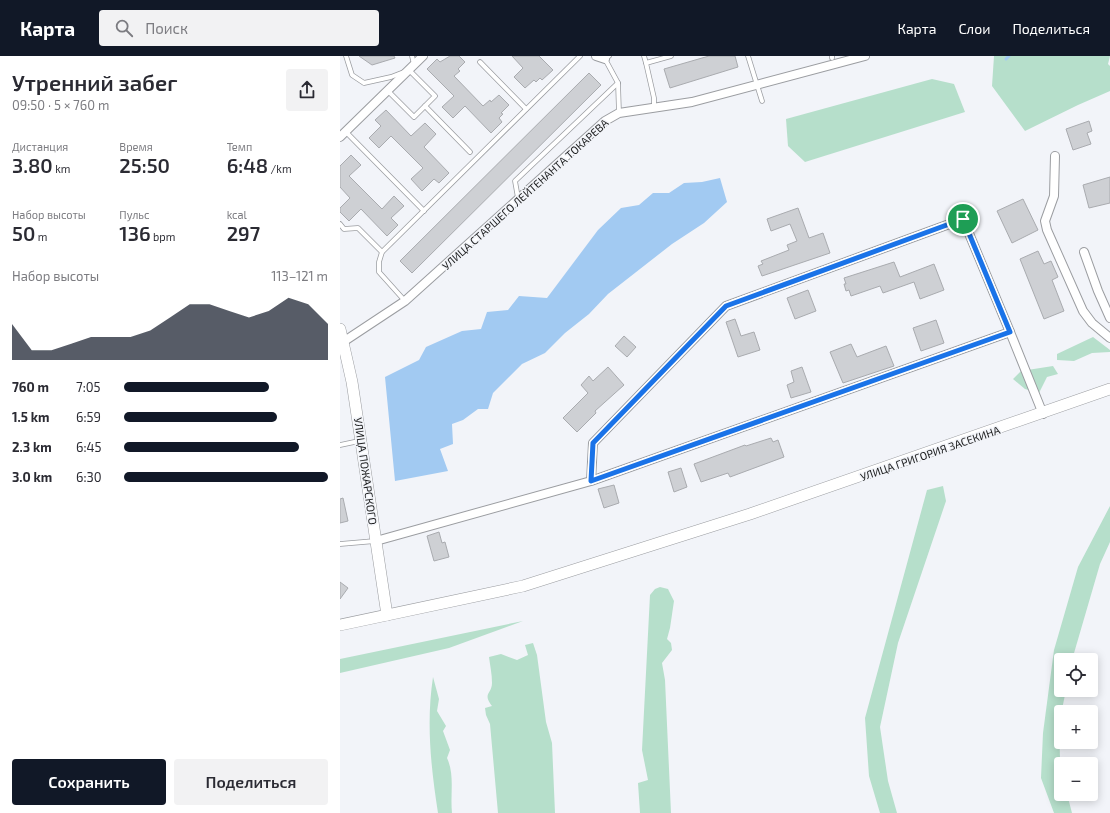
<!DOCTYPE html>
<html lang="ru">
<meta charset="utf-8">
<style>
body{margin:0;font-family:"Exo 2",sans-serif;background:#f2f2f3;color:#2b2b33;height:100vh;display:flex;flex-direction:column;font-size:15px;white-space:nowrap}
*{box-sizing:border-box;margin:0}
p{font-size:13px;color:#7c7c81}
.icon{flex:none;width:22px;height:22px;fill:none;stroke:currentColor;stroke-width:2;stroke-linecap:round;stroke-linejoin:round}
.map{position:relative;flex:1;overflow:hidden}
.details{display:flex;flex-direction:column;background:#fff;width:340px}
.details>*{flex:none}
.tools{position:absolute;left:714px;top:597px;display:grid;gap:8px}
.tools a{display:grid;place-items:center;width:44px;height:44px;border-radius:4px;background:#fff;box-shadow:0 2px 10px #0003;font-size:20px}
.pin{position:absolute;display:grid;place-items:center;width:34px;height:34px;color:#fff;margin:-17px;border:2px solid #fff;border-radius:50%;box-shadow:0 1px 4px #0007}
.round{display:grid;place-items:center;flex:none;width:42px;height:42px;border-radius:4px;background:#f2f2f3}
.summary{display:flex;align-items:center;justify-content:space-between;height:68px;padding:0 12px}
h1{font-size:22px;font-weight:600;line-height:30px}
.figures{display:grid;grid-template-columns:repeat(3,1fr);gap:6px;height:68px;padding:4px 12px}
.figures div{display:grid;align-content:center}
.figures b{font-size:20px;font-weight:600}
.figures small{font-size:11px;font-weight:400}
.figures p{font-size:11px}
.chart{height:112px;padding:8px 12px}
.chart p{display:flex;justify-content:space-between}
.chart svg{width:100%;height:72px;margin-top:4px;fill:#111827;opacity:.7}
.button{display:flex;gap:8px;margin-top:auto;padding:8px 12px}
.button a{flex:1;height:46px;border-radius:4px;background:#111827;color:#fff;font-size:16px;font-weight:600;line-height:46px;text-align:center}
.button a+a{background:#f2f2f3;color:#2b2b33}
ul{padding:0 12px;list-style:none;font-size:13px}
li{display:grid;grid-template-columns:64px 48px 1fr;align-items:center;height:30px}
li i{height:10px;border-radius:5px;background:#111827}
header{display:flex;align-items:center;gap:24px;box-sizing:border-box;height:56px;padding:0 20px;background:#111827;color:#fff}
header strong{font-size:19px}
nav{display:flex;gap:22px;margin-inline-start:auto;font-size:14px}
.search{width:280px;height:36px;background:#f2f2f3;display:flex;align-items:center;gap:10px;box-sizing:border-box;padding:0 14px;border-radius:4px;color:#7c7c81;font-size:15px}
main{display:flex;flex:1;min-height:0}
.map>svg:first-child{display:block}
</style>
<header>
<strong>Карта</strong>
<div class="search"><svg class="icon" aria-label="search" viewBox="0 0 24 24"><circle cx="10" cy="10" r="6"/><path d="M15 15l6 6"/></svg>Поиск</div>
<nav><a>Карта</a><a>Слои</a><a>Поделиться</a></nav>
</header>
<main>
<section class="details">
<div class="summary"><div><h1>Утренний забег</h1><p>09:50 · 5 × 760 m</p></div><a class="round"><svg class="icon" aria-label="share" viewBox="0 0 24 24"><path d="M12 15V3M7 8l5-5 5 5M5 13v7h14v-7"/></svg></a></div>
<div class="figures">
<div><p>Дистанция</p><b>3.80<small> km</small></b></div>
<div><p>Время</p><b>25:50</b></div>
<div><p>Темп</p><b>6:48<small> /km</small></b></div>
</div>
<div class="figures">
<div><p>Набор высоты</p><b>50<small> m</small></b></div>
<div><p>Пульс</p><b>136<small> bpm</small></b></div>
<div><p>kcal</p><b>297</b></div>
</div>
<div class="chart"><p><span>Набор высоты</span>113–121 m</p>
<svg viewBox="0 0 160 44" preserveAspectRatio="none"><path d="M0 44V22L10 38L20 38L30 34L40 30L50 30L60 30L70 26L80 18L90 10L100 10L110 14L120 18L130 14L140 6L150 10L160 22V44z"/></svg>
</div>
<ul>
<li><b>760 m</b>7:05<i style="width:71%"></i></li>
<li><b>1.5 km</b>6:59<i style="width:75%"></i></li>
<li><b>2.3 km</b>6:45<i style="width:86%"></i></li>
<li><b>3.0 km</b>6:30<i style="width:100%"></i></li>
</ul>
<div class="button"><a>Сохранить</a><a>Поделиться</a></div>
</section>
<div class="map">
<svg width="770" height="757" viewBox="0 0 770 757">
<rect width="100%" height="100%" fill="#f2f4f9"/>
<!-- green -->
<g fill="#b6dfcb">
<polygon points="654,0 770,0 768,8 770,10 770,35 738,49 685,75 652,30"/>
<polygon points="592,23 614,28 625,56 465,106 448,90 446,63"/>
<polygon points="753,281 770,294 770,296 752,297 734,305 717,304 717,298"/>
<polygon points="713,310 718,318 707,321 699,337 685,333 673,323 681,315"/>
<polygon points="603,430 606,445 558,587 540,671 548,725 557,757 540,757 529,720 525,662 587,434"/>
<polygon points="770,450 770,486 760,508 732,604 721,604 721,634 726,634 719,668 721,738 727,738 732,757 714,757 701,722 703,677 714,594 738,511"/>
<polygon points="320,531 328,533 334,545 330,572 327,583 331,587 332,594 322,607 325,624 331,757 300,757 298,727 308,724 302,694 310,539 315,533"/>
<polygon points="183,565 109,592 0,617 0,603"/>
<path d="M193,587l4,12 9,67 6,21 3,70h-57l-8,-89 -4,-9 -1,-7 7,-2c-10,-13 0,-12 0,-23 0,-9 -2,-18 -3,-26l12,-3 16,6 11,-5 -3,-10z"/>
<path d="M93,621l6,22 -2,12 9,15 -3,5 7,19 -3,8c8,17 3,36 5,55h-14c-7,-45 -12,-90 -5,-136z"/>
</g>
<!-- water -->
<polygon fill="#a2caf2" points="380,122 387,146 364,167 332,188 268,238 249,258 225,277 205,297 182,308 153,337 148,353 138,353 123,364 112,368 113,388 100,393 108,415 55,425 45,321 79,304 86,291 122,275 141,273 147,256 168,254 179,240 207,242 258,174 281,152 299,149 313,137 329,137 344,127 362,126"/>
<g fill="none" stroke-linecap="round" stroke-linejoin="round">
<!-- stream -->
<polyline stroke="#a2caf2" stroke-width="3" points="666,3 669,0"/>
</g>
<!-- building -->
<g fill="#ced0d4" stroke="#a9abaf">
<polygon points="19,0 54,0 55,2 32,9"/>
<polygon points="110,0 119,0 125,6 118,13 120,15 114,20 143,50 150,44 151,46 159,39 169,49 161,57 163,58 159,62 162,66 151,77 125,50 113,62 102,51 114,40 87,13 97,3 100,6"/>
<polygon points="172,0 199,0 213,14 202,24 200,22 196,26 194,24 185,32 174,21 183,12"/>
<polygon points="369,0 395,0 398,11 330,32 324,13"/>
<polygon points="249,17 261,29 72,217 60,205"/>
<polygon points="46,54 71,80 85,67 96,78 84,91 109,117 99,127 94,123 82,135 71,123 83,112 51,80 39,92 29,82 41,70 35,64"/>
<polygon points="749,65 752,75 747,77 751,88 733,94 726,73"/>
<polygon points="11,99 21,109 9,120 42,153 54,140 64,150 51,162 58,169 47,180 21,153 9,165 0,156 0,152 10,142 0,131 0,110"/>
<polygon points="770,121 770,147 749,152 743,129"/>
<polygon points="683,143 698,174 672,187 657,155"/>
<polygon points="458,152 469,182 483,177 490,197 422,220 418,210 423,208 421,205 449,194 447,189 457,185 450,168 431,175 427,163"/>
<polygon points="698,195 704,208 711,205 718,221 712,224 724,255 704,263 680,203"/>
<polygon points="554,206 560,221 594,208 604,234 580,243 574,226 543,237 540,230 511,240 509,234 506,235 504,228 506,228 504,222"/>
<polygon points="468,234 476,255 455,263 447,242"/>
<polygon points="395,263 401,280 414,276 420,294 398,301 386,266"/>
<polygon points="596,264 604,287 581,295 573,272"/>
<polygon points="284,280 296,291 287,301 275,290"/>
<polygon points="511,288 517,301 546,290 554,310 503,327 490,296"/>
<polygon points="268,311 284,329 255,355 256,357 237,376 223,362 248,337 241,329 249,320 253,325"/>
<polygon points="462,311 471,336 451,342 447,329 454,326 451,315"/>
<polygon points="431,382 433,386 438,384 444,401 390,421 388,417 361,426 354,408 405,389 406,390"/>
<polygon points="341,412 347,431 334,436 328,416"/>
<polygon points="274,429 279,447 264,452 258,433"/>
<polygon points="3,442 8,465 0,467 0,443"/>
<polygon points="99,476 102,487 105,486 109,501 94,505 87,480"/>
<polygon points="0,526 8,532 0,543"/>
</g>
<g fill="none" stroke-linecap="round" stroke-linejoin="round">
<!-- lane casing -->
<g stroke="#9b9da1" stroke-width="5.5">
<g id="lane">
<polyline points="6,0 12,19 24,27 51,21 69,14 95,40 74,61 48,35"/>
<polyline points="72,0 74,8"/>
<polyline points="269,0 265,3 278,27 279,57"/>
<polyline points="304,0 306,7"/>
<polyline points="408,0 422,45"/>
<polyline points="492,0 492,2"/>
<polyline points="140,6 186,53"/>
<polyline points="85,50 130,96"/>
<polyline points="314,52 314,42 306,7 331,0"/>
<polyline points="6,76 84,155"/>
<polyline points="178,142 175,125 278,27"/>
<polyline points="0,168 4,173 18,172 42,196"/>
<polyline points="65,245 39,216 39,206 42,196 240,0"/>
<polyline points="0,389 19,385"/>
<polyline points="0,488 35,485"/>
</g>
</g>
<!-- street casing -->
<g stroke="#9b9da1" stroke-width="10">
<g id="street">
<polyline points="256,0 265,3"/>
<polyline points="0,81 83,0"/>
<polyline points="715,100 714,140 705,165 707,174 743,255 752,267 770,282"/>
<polyline points="744,196 758,235 770,262"/>
<polyline points="670,276 703,358"/>
<polyline points="0,288 65,245 265,65 279,57 352,46 525,0"/>
<polyline points="36,485 251,425 670,276 623,163 386,250 253,387 251,425"/>
</g>
</g>
<!-- secondary casing -->
<g stroke="#9b9da1" stroke-width="12">
<g id="secondary">
<polyline points="0,273 12,326 47,559"/>
<polyline points="0,569 183,530 410,458 770,333"/>
</g>
</g>
<!-- lane -->
<use href="#lane" stroke="#fff" stroke-width="4"/>
<!-- street -->
<use href="#street" stroke="#fff" stroke-width="8"/>
<!-- secondary -->
<use href="#secondary" stroke="#fff" stroke-width="11"/>
</g>
<g fill="none" stroke-linecap="round" stroke-linejoin="round">
<!-- route casing -->
<g stroke="#fff" stroke-width="8">
<polygon id="route" points="623,163 670,276 251,425 253,387 386,250"/>
</g>
<!-- route -->
<use href="#route" stroke="#1a73e8" stroke-width="5"/>
</g>
<g text-anchor="middle" dominant-baseline="central" stroke-width="3" stroke-linejoin="round" paint-order="stroke">
<!-- street labels -->
<g font-size="11" fill="#1b1c1d" stroke="#f2f4f9">
<text transform="translate(185 138) rotate(-42)">УЛИЦА СТАРШЕГО ЛЕЙТЕНАНТА ТОКАРЕВА</text>
<text transform="translate(590 397) rotate(-19)">УЛИЦА ГРИГОРИЯ ЗАСЕКИНА</text>
<text transform="translate(26 415) rotate(82)">УЛИЦА ПОЖАРСКОГО</text>
</g>
</g>
</svg>
<div class="tools">
<a><svg class="icon" aria-label="locate" viewBox="0 0 24 24"><circle cx="12" cy="12" r="6"/><path d="M12 2v4M12 18v4M2 12h4M18 12h4"/></svg></a>
<a>+</a>
<a>−</a>
</div>
<div class="pin" style="left:623px;top:163px;background:#1e9e55"><svg class="icon" aria-label="arrive" viewBox="0 0 24 24"><path d="M6 21V4h12l-3 4 3 4H6"/></svg></div>
</div>
</main>
